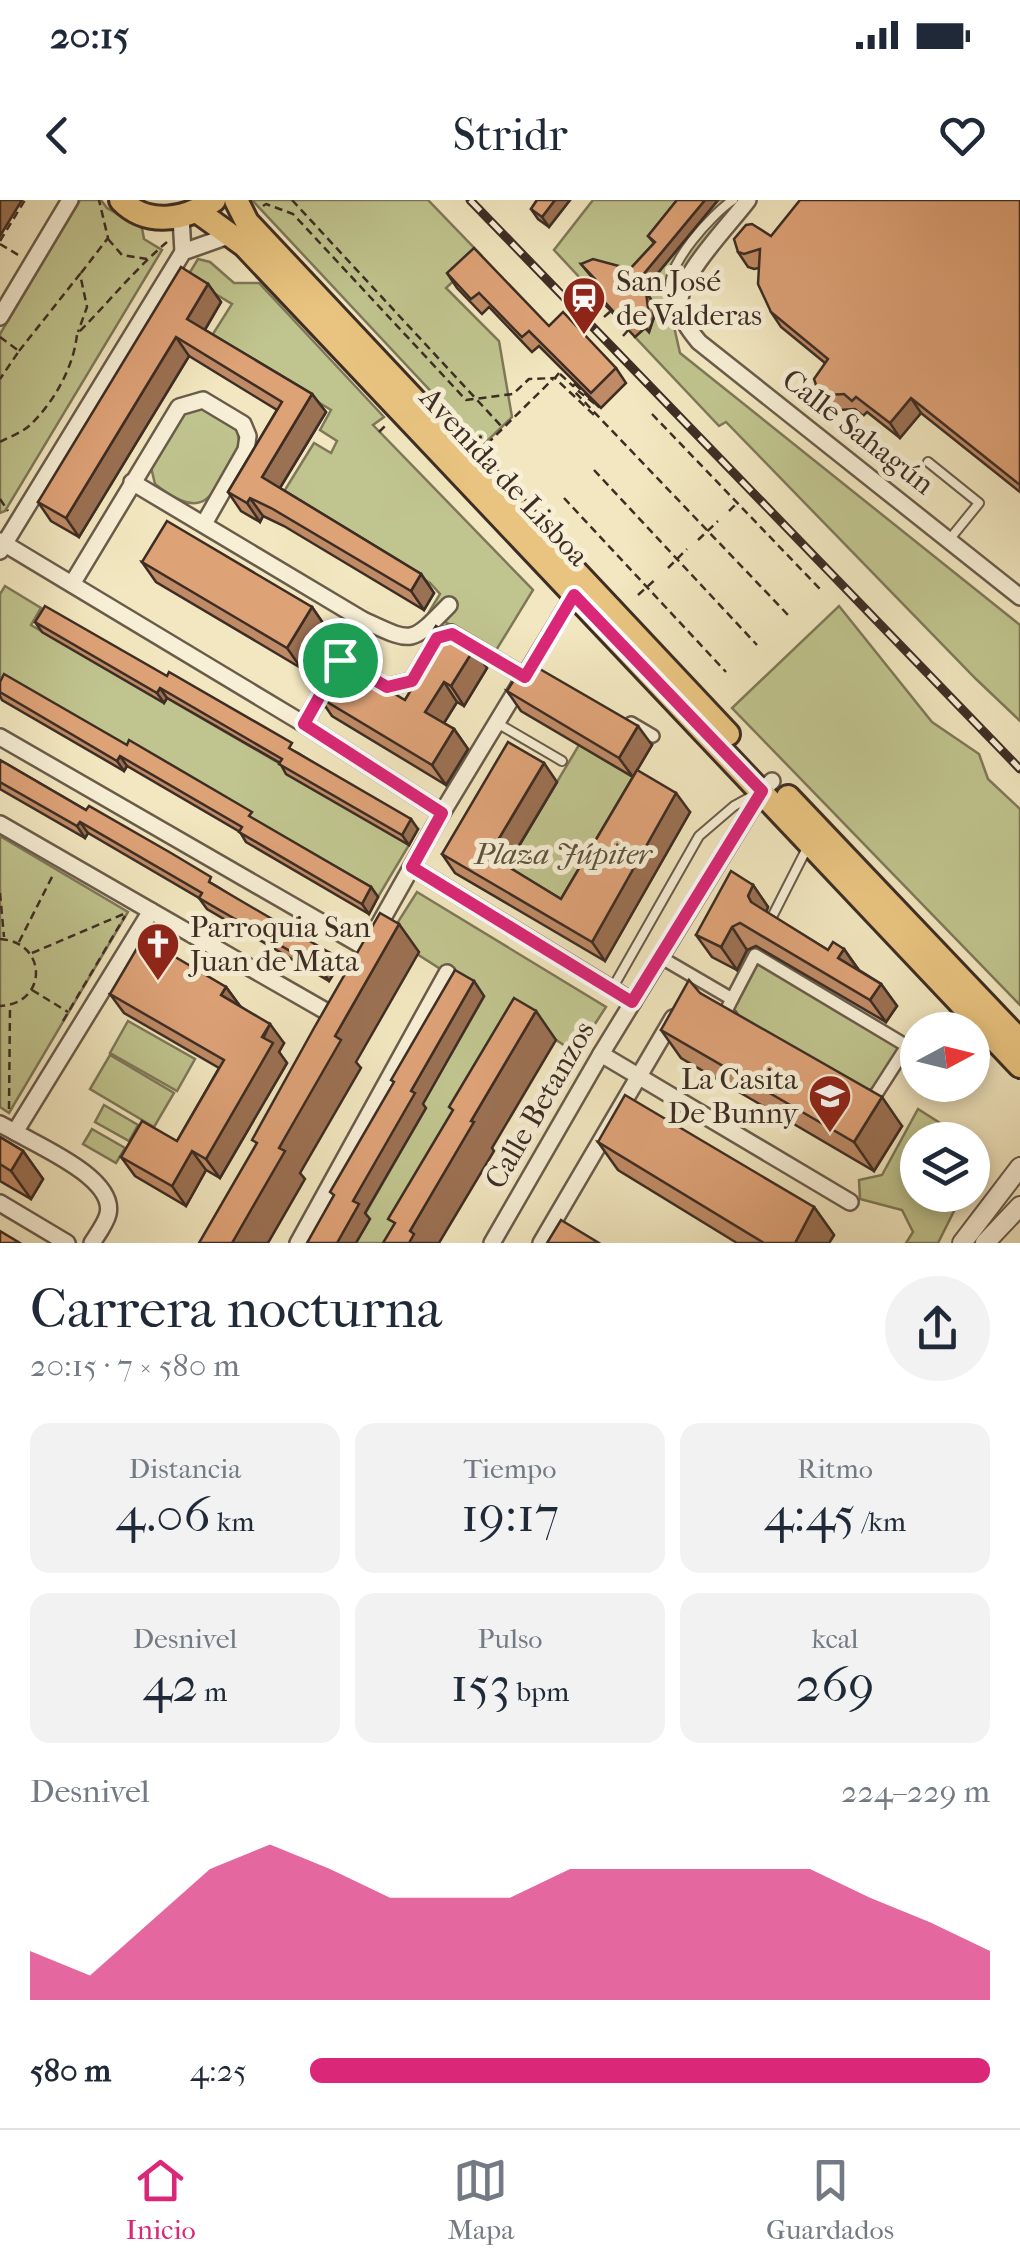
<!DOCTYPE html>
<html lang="es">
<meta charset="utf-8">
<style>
body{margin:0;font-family:"IM FELL French Canon",serif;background:#f2f2f3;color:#1f2937;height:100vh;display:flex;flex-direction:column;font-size:38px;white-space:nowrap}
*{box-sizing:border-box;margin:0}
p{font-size:32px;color:#747a83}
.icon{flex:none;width:55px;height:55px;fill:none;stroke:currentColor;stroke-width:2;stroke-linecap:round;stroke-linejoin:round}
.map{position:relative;height:1043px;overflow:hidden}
.side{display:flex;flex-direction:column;background:#fff;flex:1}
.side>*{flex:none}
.needle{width:65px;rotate:83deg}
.buttons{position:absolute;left:900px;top:812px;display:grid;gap:20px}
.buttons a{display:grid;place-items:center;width:90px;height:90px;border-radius:50%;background:#fff;box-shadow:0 5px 15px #0003;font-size:50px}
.pin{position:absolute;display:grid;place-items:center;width:85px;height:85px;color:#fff;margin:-42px;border:5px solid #fff;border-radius:50%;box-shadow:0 2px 10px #0007}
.round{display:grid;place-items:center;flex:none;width:105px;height:105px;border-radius:52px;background:#f2f2f3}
.headline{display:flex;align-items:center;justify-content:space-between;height:170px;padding:0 30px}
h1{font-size:55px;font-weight:600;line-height:75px}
.stats{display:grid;grid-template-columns:repeat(3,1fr);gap:15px;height:170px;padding:10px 30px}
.stats div{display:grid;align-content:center;border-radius:20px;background:#f2f2f3;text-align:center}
.stats b{font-size:50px;font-weight:600}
.stats small{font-size:28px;font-weight:400}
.stats p{font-size:28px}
.chart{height:280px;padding:20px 30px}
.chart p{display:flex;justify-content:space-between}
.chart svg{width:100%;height:180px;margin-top:10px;fill:#db2777;opacity:.7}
ul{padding:0 30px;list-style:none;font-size:32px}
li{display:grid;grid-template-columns:160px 120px 1fr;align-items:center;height:75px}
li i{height:25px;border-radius:12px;background:#db2777}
.status{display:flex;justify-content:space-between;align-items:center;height:70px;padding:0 50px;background:#fff;direction:ltr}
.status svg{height:28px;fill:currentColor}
header{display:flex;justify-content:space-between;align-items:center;height:130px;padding:0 30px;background:#fff;font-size:45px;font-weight:600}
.tabs{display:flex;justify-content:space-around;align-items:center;height:140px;border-top:2px solid #e0e1e3;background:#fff;font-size:28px;color:#747a83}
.tabs a{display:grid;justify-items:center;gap:5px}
.tabs .active{color:#db2777}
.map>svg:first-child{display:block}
</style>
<div class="status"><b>20:15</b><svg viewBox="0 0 49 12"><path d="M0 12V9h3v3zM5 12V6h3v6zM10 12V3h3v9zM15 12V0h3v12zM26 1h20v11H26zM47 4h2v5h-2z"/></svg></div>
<header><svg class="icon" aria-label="back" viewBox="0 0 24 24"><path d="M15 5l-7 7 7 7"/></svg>Stridr<svg class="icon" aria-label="heart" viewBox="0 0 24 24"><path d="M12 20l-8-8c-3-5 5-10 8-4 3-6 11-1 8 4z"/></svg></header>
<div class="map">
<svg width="1020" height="1043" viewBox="0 0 1020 1043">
<rect width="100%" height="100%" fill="#f2e7c0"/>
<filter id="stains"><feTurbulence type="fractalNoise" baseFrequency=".002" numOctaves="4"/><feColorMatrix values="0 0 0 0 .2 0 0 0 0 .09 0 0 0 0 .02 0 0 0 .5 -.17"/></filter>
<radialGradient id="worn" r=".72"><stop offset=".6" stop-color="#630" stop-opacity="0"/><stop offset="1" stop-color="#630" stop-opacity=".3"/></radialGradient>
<!-- green -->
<g fill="#c0c48e" stroke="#7e7859" stroke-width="2.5">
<polygon points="80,0 101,0 107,8 142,28 144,39 162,50 5,311 0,313 0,134"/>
<polygon points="252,0 428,0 481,55 446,88 499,141 512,217 482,246"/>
<polygon points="593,0 738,0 674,90 670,109 680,153 1020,425 1020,521 976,479 726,222 719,226 635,137 645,128 649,131 601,88 595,94 554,50"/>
<polygon points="198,59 210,62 234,83 259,83 384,217 373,225 533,390 495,452 429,412 440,394 430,383 283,293 314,243 331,253 337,241 320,230 331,210 211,137 232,104 187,77"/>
<path d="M201,207l36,22 3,17c-27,45 -31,81 -85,38l-4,-17 30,-53z"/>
<polygon points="5,386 41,408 31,425 164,502 167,498 289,569 409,645 378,697 0,477 0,394"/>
<polygon points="839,406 932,522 979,554 988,579 1020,609 1020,805 732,508"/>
<polygon points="579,545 651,588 570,724 498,681"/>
<polygon points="0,636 128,712 9,913 0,907"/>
<polygon points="417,692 606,807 576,853 550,836 411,1043 356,1043 369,1020 364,1016 425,909 421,906 484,797 389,736"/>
<polygon points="755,755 908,847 873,899 724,813"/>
<polygon points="128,821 195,859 177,891 110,853"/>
<polygon points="110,855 174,893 154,927 90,889"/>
<polygon points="104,905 138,925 129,941 95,922"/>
<polygon points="918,909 967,940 918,940 918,995 962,995 938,1043 906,1043 913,1032 902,1010 860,999 859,980 882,975"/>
<polygon points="92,929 125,948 116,963 83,944"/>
</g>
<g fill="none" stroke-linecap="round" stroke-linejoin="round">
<!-- service casing -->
<g stroke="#6a5c4b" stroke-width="12">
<g id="service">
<path d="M677,105c-1,-1 -7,-13 -7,-14 -4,-27 42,-77 63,-91"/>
<polyline points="928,262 979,303 949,340"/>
<polyline points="497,523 562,561"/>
<polyline points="771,719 807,648"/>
<polyline points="612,789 699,636 734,606 754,595"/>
</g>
</g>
<!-- pedestrian casing -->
<g stroke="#6a5c4b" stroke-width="16">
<g id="pedestrian">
<polyline points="631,523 653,536"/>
<polyline points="660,757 732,799 725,813 731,816"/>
<polyline points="732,799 755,755 907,846 873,899 868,896"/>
</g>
</g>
<!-- minor casing -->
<g stroke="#6a5c4b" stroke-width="20">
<g id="minor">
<path d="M748,0c-18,24 -64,71 -68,99 -2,17 9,31 19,43l321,255"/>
<polyline points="181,17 183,52"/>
<polyline points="0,117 70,0"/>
<path d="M132,282l231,138c50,23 47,25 86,-15"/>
<polyline points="0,341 304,524 442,613"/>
<polyline points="0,351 183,52 231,35"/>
<polyline points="72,384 179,207 203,200 243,224 248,236 246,250 205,322"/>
<polyline points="340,461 387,487 412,481 437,438 451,433 525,477"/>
<polyline points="304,524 363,420"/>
<polyline points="0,537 366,748"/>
<polyline points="0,624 151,711 15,932 0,924"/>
<polyline points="412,667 633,802"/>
<polyline points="151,711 329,813"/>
<polyline points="375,732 442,613 574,395"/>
<polyline points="601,854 850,1002"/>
<path d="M15,932c26,15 101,47 93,82 -2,9 -11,21 -16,29"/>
<polyline points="0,1003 67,1043"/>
<polyline points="298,1043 447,773"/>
<polyline points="492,1043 601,854 762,591 772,581"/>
<polyline points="541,1043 673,818"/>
</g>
</g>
<!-- tertiary casing -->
<g stroke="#6a5c4b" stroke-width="22">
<g id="tertiary">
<polyline points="962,1043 1020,967"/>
<polyline points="985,1043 1020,1006"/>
</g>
</g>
<!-- primary casing -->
<g stroke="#3d2d24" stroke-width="28">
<g id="primary">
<path d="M121,0c26,27 65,20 93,0"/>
<polyline points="236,0 247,22 728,534"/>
<polyline points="197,11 244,45 1020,866"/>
<polyline points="788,597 1020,841"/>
</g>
</g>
<!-- path -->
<g stroke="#3d2d24" stroke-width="2.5" stroke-dasharray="8 5" stroke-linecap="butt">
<polyline points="292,0 503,228"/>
<polyline points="263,6 266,4 293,14 466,200 513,194 529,179 555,178"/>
<polyline points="108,39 122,55 147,59"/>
<polyline points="0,41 25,0"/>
<polyline points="0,44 20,56"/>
<polyline points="81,73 108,38 99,0"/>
<polyline points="604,117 612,110"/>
<polyline points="623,136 631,127"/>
<polyline points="0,137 19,151 0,179"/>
<polyline points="19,151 80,74 87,107 78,132"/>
<polyline points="559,173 555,178 595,216"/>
<polyline points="560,174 573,186 576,183"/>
<polyline points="575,184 599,207 577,190 575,192 790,417"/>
<polyline points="652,214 820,389"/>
<polyline points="379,232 388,223"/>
<path d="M0,242c9,-5 21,-9 29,-16 24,-22 45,-59 48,-92 31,-31 57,-64 90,-92"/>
<polyline points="487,244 553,179"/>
<polyline points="594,270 757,445"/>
<polyline points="564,298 726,472"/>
<polyline points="0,299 8,311"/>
<polyline points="729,311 738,302"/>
<polyline points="698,340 718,321"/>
<polyline points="668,368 687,349"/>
<polyline points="638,395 657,378"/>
<polyline points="0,693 4,737"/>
<path d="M0,739c48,3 48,65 0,67"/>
<polyline points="19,742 54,673"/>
<polyline points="32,753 126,713"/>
<polyline points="32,790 68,812"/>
<polyline points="63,821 125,716"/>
<polyline points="9,909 10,807"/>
</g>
<!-- service -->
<use href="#service" stroke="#f7efd6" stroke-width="8"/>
<!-- pedestrian -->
<use href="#pedestrian" stroke="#f7efd6" stroke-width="11"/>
<!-- minor -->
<use href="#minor" stroke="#f7efd6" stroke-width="15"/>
<!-- tertiary -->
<use href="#tertiary" stroke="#f7efd6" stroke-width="18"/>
<!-- primary -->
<use href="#primary" stroke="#e9c480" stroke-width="22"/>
<!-- rail casing -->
<g stroke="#3d2d24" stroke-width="9">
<polyline id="rail" points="470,0 1020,569"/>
</g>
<!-- rail -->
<use href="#rail" stroke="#f7efd6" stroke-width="5" stroke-dasharray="15" stroke-linecap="butt"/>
</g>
<!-- wall -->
<g fill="#bf8b66" stroke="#3d2d24" stroke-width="2.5">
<polygon points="537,0 570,0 549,27 538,19 531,9"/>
<polygon points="677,0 718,0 644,90 652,101 654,117 649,132 645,128 635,137 595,94 589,85 594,80 581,64 630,69 654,43 648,36"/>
<polygon points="1020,0 1020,292 921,213 900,238 867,212 863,216 855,209 839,210 826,200 816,185 825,163 781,127 771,112 759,68 754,69 748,67 738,52 771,36"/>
<polygon points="447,73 549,126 616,168 626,183 601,208 539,146 532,152 489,107 482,114 457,88"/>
<polygon points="208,84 221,102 205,130 312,194 326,212 280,288 421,374 434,393 424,410 284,326 263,316 260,322 241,311 228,292 277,210 189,156 79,337 51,321 38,302"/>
<polygon points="142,362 312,407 325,426 301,468 156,382"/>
<polygon points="35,422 298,553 418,629 409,645 286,574 280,563 167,498 164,503 42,432"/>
<polygon points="474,449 487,468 464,506 457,502 444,523 454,529 468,549 446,585 332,516 319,497 405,500 421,474 413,463"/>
<polygon points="0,482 258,622 371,687 378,697 369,714 246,642 240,632 127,566 124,571 2,500 0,496"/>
<polygon points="507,491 652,545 637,570 690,612 605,761 455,673 442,654 557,582 507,666 561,699 633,577 521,511"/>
<polygon points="0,560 218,687 339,765 329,781 207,709 199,698 88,633 85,638 0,589"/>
<polygon points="753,685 768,707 766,712 828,750 844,749 859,770 881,784 897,806 886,822 756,746 747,750 737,770 712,757 696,735"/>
<polygon points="226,787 240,806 284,843 279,852 287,863 220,978 206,970 186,1006 135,976 121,957 177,941 219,868 124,813 110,794"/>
<polygon points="700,793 902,926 874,971 681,858 661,830"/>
<polygon points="0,937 23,951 43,979 31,999 0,981"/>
<polygon points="598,942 814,1007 834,1035 829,1043 737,1043 618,970"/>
</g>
<!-- shaded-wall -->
<g fill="#9b7153" stroke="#3d2d24" stroke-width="2.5">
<polygon points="0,0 22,0 0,36"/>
<polygon points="555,0 570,0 549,27 542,17"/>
<polygon points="705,0 718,0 643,91 637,82"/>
<polygon points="208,84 221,102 200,138 187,119"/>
<polygon points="646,92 652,101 654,117 649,132 643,123"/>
<polygon points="176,137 189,156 79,337 66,318"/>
<polygon points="312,194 326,212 275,296 262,277"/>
<polygon points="911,198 921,213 900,238 890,223"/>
<polygon points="250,298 263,316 260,322 247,303"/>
<polygon points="421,374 434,393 424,410 411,391"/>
<polygon points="312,407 325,426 301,468 287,448"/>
<polygon points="474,449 487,468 464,506 451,486"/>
<polygon points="444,482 457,502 439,531 425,512"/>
<polygon points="160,488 167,498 164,503 157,493"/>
<polygon points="638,526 652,545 633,577 619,558"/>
<polygon points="454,529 468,549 446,585 432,565"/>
<polygon points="120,556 127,566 124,571 117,561"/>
<polygon points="544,563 557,582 502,674 489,655"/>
<polygon points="676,593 690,612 605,761 592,742"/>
<polygon points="411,619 418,629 409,645 402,635"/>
<polygon points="80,622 88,633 85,638 77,626"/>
<polygon points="753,685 768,707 764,718 751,702 748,696"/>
<polygon points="371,687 378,697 369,714 362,704"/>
<polygon points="399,724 419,752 356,862 361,868 300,973 305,979 268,1043 232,1043 335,836"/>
<polygon points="732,727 747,750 737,770 721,747"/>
<polygon points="844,749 859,771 838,758"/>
<polygon points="330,753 339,765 329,781 321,769"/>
<polygon points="474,781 484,796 423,904 426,908 365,1013 370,1019 356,1043 337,1043 353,1001 411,891"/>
<polygon points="881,784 897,806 886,822 870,800"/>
<polygon points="226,787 240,806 221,795"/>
<polygon points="536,811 556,840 492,948 494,951 439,1043 409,1043 410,1031 471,921"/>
<polygon points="270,824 284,843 279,852 287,863 220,978 206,959"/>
<polygon points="882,897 902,926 874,971 854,942"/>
<polygon points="23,951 43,979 31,999 11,971"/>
<polygon points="192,951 206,970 186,1006 172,986"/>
<polygon points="814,1007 834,1035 829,1043 795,1043"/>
</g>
<!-- building -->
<g fill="#dea277" stroke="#3d2d24" stroke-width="2.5">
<polygon points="537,0 555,0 542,17 531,9"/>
<polygon points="677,0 705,0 637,82 646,92 648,108 643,123 639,119 629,128 589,85 595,79 581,64 593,59 630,69 655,42 648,36"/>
<polygon points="800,0 1020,0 1020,285 911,198 890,223 856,197 852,201 844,194 829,195 816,185 814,179 828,159 771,112 758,84 760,49 744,54 738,52 734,39 746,25 752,24 771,36"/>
<polygon points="474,48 549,126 563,112 616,168 591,193 529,131 522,137 479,93 471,99 447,73"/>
<polygon points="181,67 208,84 187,119 312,194 262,277 421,374 411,391 271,308 250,298 247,303 228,292 282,202 176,137 66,318 38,302"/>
<polygon points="167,321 312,407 287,448 142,362"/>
<polygon points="45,406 167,476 169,472 292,543 289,548 411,619 402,635 279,564 282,559 160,488 157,493 35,422"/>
<polygon points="436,426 474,449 451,486 444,482 425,512 454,529 432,565 319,497 340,462 405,500 423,470 413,463"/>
<polygon points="526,461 638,526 619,558 507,491"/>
<polygon points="4,474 127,545 129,540 252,612 249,616 371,687 362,704 239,632 242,627 120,556 117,561 0,492 0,482"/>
<polygon points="508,542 544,563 489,655 561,699 637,570 676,593 592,742 442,654"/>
<polygon points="0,560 86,610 89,606 171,653 211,677 209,682 330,753 321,769 199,698 202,693 80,622 77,626 0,582"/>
<polygon points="731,671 753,685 748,696 751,702 828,750 833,742 844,749 838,758 881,784 870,800 740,723 732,727 721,747 696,735"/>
<polygon points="380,713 399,724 335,836 341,840 279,948 285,951 232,1043 199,1043 257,943 252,940 314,828"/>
<polygon points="143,738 226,787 221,795 270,824 262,837 273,843 206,959 192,951 172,986 121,957 142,921 177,941 224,860 110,794"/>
<polygon points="455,770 474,781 411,891 415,893 353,1001 359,1004 337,1043 307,1043 334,995 330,992 394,882 391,880"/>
<polygon points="689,780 700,793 882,897 854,942 661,830"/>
<polygon points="514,798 536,811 471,921 474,922 410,1031 414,1034 409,1043 383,1043 395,1023 388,1019 453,910 449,907"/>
<polygon points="625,895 814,1007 795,1043 764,1043 598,942"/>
<polygon points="0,937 23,951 11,971 0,964"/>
<polygon points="561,1020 599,1043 547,1043"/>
<polygon points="0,1031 20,1043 0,1043"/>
</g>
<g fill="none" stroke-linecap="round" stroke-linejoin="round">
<!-- route casing -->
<g stroke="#fff" stroke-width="20">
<polygon id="route" points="574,395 762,591 632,802 412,667 442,613 304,524 340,460 387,487 412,481 437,438 452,434 525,477"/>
</g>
<!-- route -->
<use href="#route" stroke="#db2777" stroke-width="12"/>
</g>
<!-- icons -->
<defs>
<g id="station-pin" transform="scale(2.25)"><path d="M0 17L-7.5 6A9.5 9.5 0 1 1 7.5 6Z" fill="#8f2418" stroke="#f7efd6"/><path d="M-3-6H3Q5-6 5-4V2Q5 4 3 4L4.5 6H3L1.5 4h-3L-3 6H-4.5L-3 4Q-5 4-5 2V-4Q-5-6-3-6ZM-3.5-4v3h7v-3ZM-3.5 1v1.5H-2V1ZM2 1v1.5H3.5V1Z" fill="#fff"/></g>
<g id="church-pin" transform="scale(2.25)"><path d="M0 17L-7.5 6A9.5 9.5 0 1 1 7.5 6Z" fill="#8f2418" stroke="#f7efd6"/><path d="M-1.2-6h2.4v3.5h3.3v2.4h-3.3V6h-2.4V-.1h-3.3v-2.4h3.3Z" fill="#fff"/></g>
<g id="school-pin" transform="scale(2.25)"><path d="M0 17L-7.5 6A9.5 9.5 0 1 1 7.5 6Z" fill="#8f2418" stroke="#f7efd6"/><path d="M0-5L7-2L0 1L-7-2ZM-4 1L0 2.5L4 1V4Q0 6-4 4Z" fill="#fff"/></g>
</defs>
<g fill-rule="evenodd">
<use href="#station-pin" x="584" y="98"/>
<use href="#church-pin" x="158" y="744"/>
<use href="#school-pin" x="830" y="896"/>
</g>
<g text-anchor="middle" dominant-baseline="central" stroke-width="10" stroke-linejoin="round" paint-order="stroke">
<!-- poi labels -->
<g font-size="30" fill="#3d2d24" stroke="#f7efd6" text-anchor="start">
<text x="616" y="81">San José<tspan x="616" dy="34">de Valderas</tspan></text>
<text x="190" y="727">Parroquia San<tspan x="190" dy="34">Juan de Mata</tspan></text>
<text x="798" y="879" text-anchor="end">La Casita<tspan x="798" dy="34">De Bunny</tspan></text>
</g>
<!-- street labels -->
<g font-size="30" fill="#3d2d24" stroke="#f7efd6">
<text transform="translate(858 232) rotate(38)">Calle Sahagún</text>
<text transform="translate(504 277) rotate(47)">Avenida de Lisboa</text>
<text transform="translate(540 905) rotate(-60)">Calle Betanzos</text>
</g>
<!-- park labels -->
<g font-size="30" font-style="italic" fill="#5e533e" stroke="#f7efd6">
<text x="563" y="654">Plaza Júpiter</text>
</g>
</g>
<rect width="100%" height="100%" filter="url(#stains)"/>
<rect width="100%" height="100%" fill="url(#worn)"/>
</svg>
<div class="buttons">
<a><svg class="needle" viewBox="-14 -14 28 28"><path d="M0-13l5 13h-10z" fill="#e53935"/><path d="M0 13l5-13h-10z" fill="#747a83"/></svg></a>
<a><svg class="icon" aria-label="layers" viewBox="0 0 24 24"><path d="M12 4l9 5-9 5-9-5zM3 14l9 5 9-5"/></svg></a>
</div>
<div class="pin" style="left:340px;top:460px;background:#1e9e55"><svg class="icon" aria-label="arrive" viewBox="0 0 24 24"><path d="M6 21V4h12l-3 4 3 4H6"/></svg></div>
</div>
<section class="side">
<div class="headline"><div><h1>Carrera nocturna</h1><p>20:15 · 7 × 580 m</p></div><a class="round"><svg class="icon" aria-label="share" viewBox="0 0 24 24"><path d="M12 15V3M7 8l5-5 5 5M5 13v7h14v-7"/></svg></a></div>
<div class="stats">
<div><p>Distancia</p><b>4.06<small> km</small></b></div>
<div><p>Tiempo</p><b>19:17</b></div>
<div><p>Ritmo</p><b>4:45<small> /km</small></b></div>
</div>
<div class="stats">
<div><p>Desnivel</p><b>42<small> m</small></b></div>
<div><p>Pulso</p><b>153<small> bpm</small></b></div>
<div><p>kcal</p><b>269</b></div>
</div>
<div class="chart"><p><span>Desnivel</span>224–229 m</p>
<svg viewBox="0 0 160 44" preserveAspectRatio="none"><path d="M0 44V32L10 38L20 25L30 12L40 6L50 12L60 19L70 19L80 19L90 12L100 12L110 12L120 12L130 12L140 19L150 25L160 32V44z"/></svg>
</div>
<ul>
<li><b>580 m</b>4:25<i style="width:100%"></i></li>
</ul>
</section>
<nav class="tabs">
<a class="active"><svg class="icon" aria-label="home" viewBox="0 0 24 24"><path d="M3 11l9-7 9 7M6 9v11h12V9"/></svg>Inicio</a>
<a><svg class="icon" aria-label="map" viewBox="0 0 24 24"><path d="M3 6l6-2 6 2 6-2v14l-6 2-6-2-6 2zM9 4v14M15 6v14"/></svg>Mapa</a>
<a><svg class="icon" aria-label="saved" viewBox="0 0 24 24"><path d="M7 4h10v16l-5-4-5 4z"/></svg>Guardados</a>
</nav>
